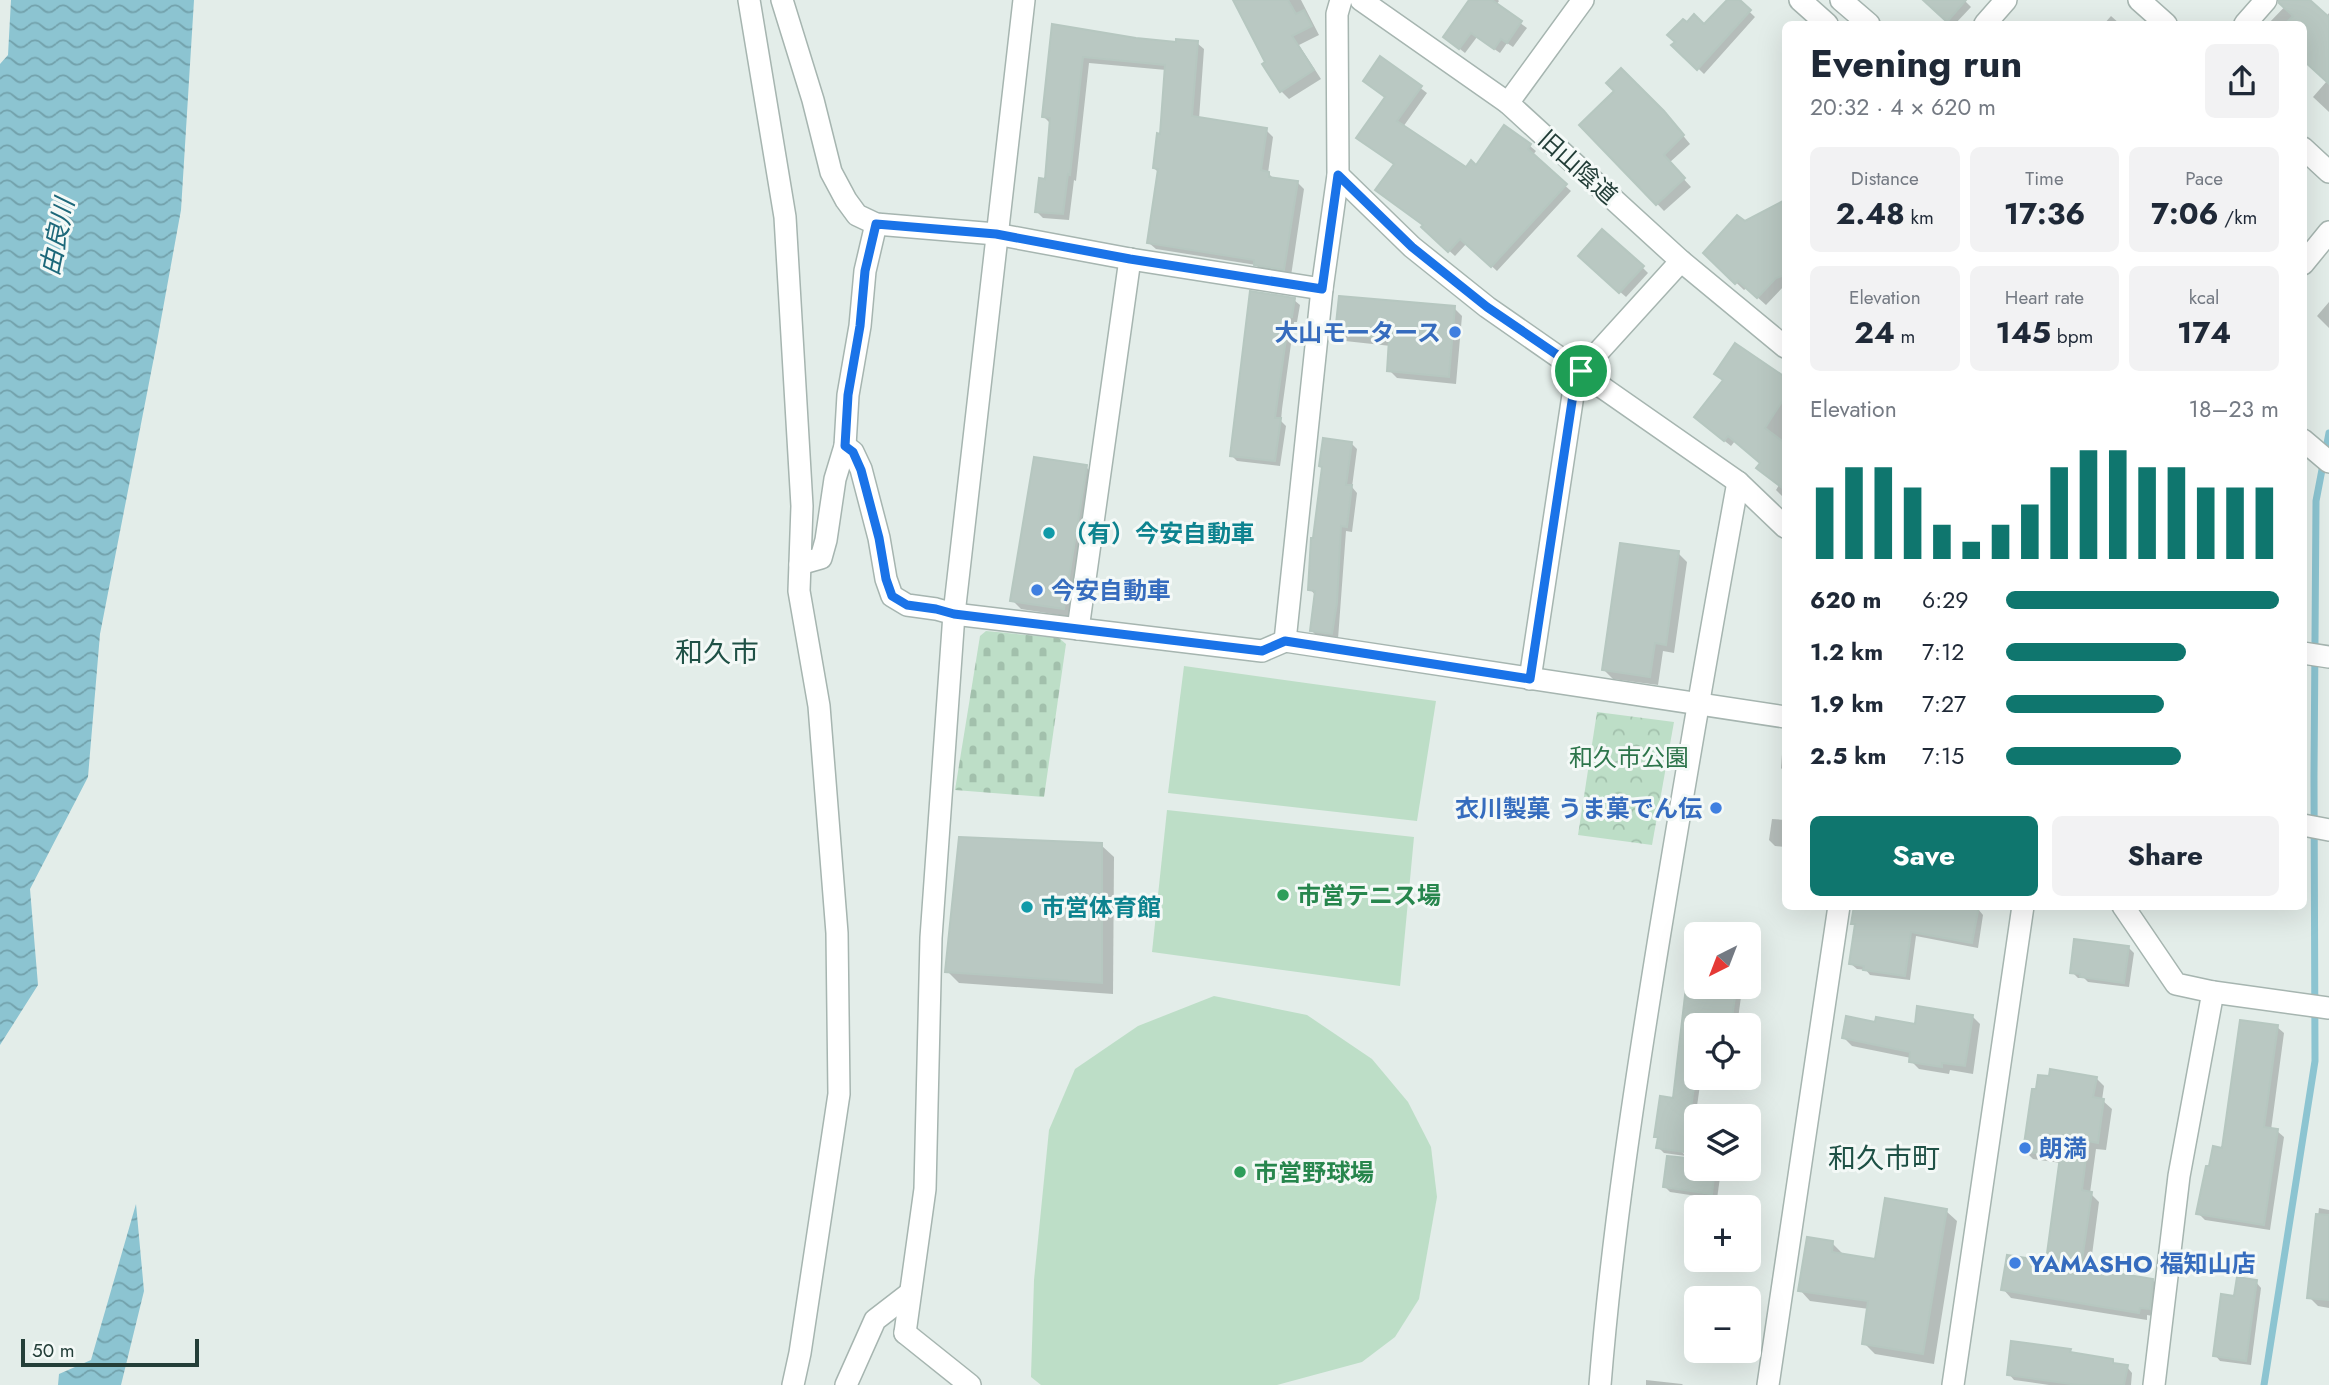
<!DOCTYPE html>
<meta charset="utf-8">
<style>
body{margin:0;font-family:Jost,"Noto Sans JP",sans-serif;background:#f2f2f3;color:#1f2937;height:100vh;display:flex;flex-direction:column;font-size:26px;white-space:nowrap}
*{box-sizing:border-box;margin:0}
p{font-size:23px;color:#747a83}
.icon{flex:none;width:38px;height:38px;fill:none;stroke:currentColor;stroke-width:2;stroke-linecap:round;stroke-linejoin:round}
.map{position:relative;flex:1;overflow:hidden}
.panel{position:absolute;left:1782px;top:21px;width:525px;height:889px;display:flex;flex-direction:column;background:#fff;border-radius:10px;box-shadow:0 7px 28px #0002}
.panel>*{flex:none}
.needle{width:46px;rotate:222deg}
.tools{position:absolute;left:1684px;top:922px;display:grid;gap:14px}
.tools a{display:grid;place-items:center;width:77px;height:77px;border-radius:10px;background:#fff;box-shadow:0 7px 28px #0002;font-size:35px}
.scale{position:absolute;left:21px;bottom:18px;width:178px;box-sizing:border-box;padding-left:7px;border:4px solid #233e38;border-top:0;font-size:19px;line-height:24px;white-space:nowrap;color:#233e38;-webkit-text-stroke:5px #f4f9f7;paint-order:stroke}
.pin{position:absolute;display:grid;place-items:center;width:60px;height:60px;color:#fff;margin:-30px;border:4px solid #fff;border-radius:50%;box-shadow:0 2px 7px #0007}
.round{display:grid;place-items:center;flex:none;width:74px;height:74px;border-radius:10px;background:#f2f2f3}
.headline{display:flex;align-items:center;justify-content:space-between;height:119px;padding:0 28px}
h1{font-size:38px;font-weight:700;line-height:52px}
.stats{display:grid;grid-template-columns:repeat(3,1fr);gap:10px;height:119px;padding:7px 28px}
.stats div{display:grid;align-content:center;border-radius:10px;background:#f2f2f3;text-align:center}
.stats b{font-size:30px;font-weight:700}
.stats small{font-size:19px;font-weight:400}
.stats p{font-size:19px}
.chart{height:196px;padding:14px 28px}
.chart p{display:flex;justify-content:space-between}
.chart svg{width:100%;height:126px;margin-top:7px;stroke:#0f766e;stroke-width:6}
.action{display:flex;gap:14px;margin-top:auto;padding:14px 28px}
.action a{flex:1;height:80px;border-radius:10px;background:#0f766e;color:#fff;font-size:28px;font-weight:700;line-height:80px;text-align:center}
.action a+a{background:#f2f2f3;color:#1f2937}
ul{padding:0 28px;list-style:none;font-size:23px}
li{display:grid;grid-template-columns:112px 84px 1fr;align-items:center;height:52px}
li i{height:18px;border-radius:9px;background:#0f766e}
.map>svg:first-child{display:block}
</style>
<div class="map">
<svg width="2329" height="1385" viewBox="0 0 2329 1385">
<defs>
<pattern id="cemetery-stones" width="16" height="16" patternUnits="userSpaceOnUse" patternTransform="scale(1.75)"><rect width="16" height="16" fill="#bddec7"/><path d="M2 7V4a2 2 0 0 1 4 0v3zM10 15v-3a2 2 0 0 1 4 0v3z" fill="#a2c0ac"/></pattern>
<pattern id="park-crowns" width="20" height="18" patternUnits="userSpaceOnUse" patternTransform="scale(1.75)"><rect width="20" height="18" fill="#bddec7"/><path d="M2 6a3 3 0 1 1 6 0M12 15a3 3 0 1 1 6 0" fill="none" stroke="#a2c0ac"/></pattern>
<pattern id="water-waves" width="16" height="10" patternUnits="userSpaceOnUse" patternTransform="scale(1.75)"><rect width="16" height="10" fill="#8cc4d1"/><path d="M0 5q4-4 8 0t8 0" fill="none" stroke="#72a1ab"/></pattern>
</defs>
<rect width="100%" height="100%" fill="#e3ede9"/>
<!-- cemetery -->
<polygon fill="url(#cemetery-stones)" points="986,631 1059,638 1066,644 1044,797 955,790 980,636"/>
<!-- park -->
<polygon fill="url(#park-crowns)" points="1597,712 1674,722 1652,845 1578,835"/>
<!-- garden -->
<g fill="#bddec7">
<polygon points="1184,666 1436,701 1417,821 1168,793"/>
<polygon points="1167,810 1414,837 1400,986 1152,952"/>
<polygon points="1214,996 1307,1015 1372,1059 1408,1102 1431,1147 1437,1197 1419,1299 1395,1337 1362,1362 1277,1385 1041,1385 1031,1377 1034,1280 1049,1130 1075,1069 1138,1026"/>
</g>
<!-- water -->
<g fill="url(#water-waves)">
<polygon points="11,0 194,0 181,210 156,347 100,634 88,777 30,889 38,985 0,1045 0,64 8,55"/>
<polygon points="136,1204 144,1291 121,1385 58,1385 59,1374 91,1360"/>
</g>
<!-- shadow -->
<g fill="#0003">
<polygon points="1245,0 1301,0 1319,35 1299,45 1321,79 1289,99 1281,91 1267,62"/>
<polygon points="1471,0 1498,0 1499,1 1496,5 1527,28 1513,47 1507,43 1500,53 1477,37 1465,53 1445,37"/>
<polygon points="1729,0 1737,0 1755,17 1704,74 1674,45 1704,27"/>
<polygon points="1924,0 1964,0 1971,7 1955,24 1952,24"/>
<polygon points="2291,0 2307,0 2326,17 2329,13 2329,112 2313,97 2327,81 2305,60 2303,62 2303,24 2268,24"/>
<polygon points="2111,16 2120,24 2104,24"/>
<polygon points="1054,26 1136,40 1178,44 1197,43 1204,49 1199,119 1266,130 1273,137 1268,173 1274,179 1298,183 1304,189 1291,276 1262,271 1256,265 1156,249 1149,243 1159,173 1154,168 1162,136 1166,70 1089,63 1076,181 1074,180 1069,220 1043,218 1036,211 1046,181 1051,124 1044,117"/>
<polygon points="1381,58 1427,93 1403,127 1466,169 1477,167 1504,128 1530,146 1536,151 1532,156 1571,191 1497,271 1467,243 1455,256 1423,227 1425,225 1377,190 1395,165 1364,143 1387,98"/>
<polygon points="1671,121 1690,144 1669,163 1691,187 1664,211 1582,125"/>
<polygon points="1785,202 1785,285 1766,305 1747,288 1744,290 1705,253 1744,223"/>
<polygon points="1586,262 1642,267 1648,273 1626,297"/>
<polygon points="1294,300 1300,305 1297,322 1294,322 1282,409 1281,421 1286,426 1280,466 1237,461 1231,455"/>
<polygon points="2329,302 2329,328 2317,316"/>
<polygon points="1454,308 1462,316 1456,384 1397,378 1389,370 1391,346 1345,341 1337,333"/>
<polygon points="1716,374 1785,379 1785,499 1776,490 1779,485 1762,464 1735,441 1731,446 1702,423 1724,382"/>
<polygon points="1351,443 1357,449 1352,487 1357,493 1352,532 1346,531 1338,639 1317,636 1312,631 1316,596 1310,589"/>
<polygon points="1086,467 1095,476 1072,617 1021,609 1012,600"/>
<polygon points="1678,553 1687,562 1674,653 1663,651 1658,685 1613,679 1604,670"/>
<polygon points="1783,741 1785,741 1785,773 1781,768"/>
<polygon points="1772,819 1785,820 1785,847 1775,846 1769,840"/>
<polygon points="1101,845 1114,857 1113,994 959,983 947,971"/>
<polygon points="1978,909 1983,915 1978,948 1916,936 1910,980 1870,975 1866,970 1857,969 1851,964 1856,926 1853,923"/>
<polygon points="2128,947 2134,953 2129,987 2088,982 2084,978 2078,978 2072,972"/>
<polygon points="1688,985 1735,992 1741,997 1737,1026 1696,1026 1696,1078 1701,1078 1690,1155 1680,1145 1677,1147 1686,1156 1664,1153 1658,1147 1659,1139 1656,1136 1674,1100"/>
<polygon points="1972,1016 1980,1024 1973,1074 1950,1070 1949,1074 1919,1069 1911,1061 1911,1058 1852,1046 1844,1038 1877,1024 1916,1026"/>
<polygon points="2277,1027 2284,1033 2271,1130 2277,1131 2284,1137 2270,1230 2205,1220 2198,1213 2210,1168 2223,1150"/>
<polygon points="2096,1078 2104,1086 2102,1100 2112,1109 2106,1150 2096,1149 2090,1193 2099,1202 2090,1270 2153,1280 2161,1289 2158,1317 2147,1315 2147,1320 2011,1298 2003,1289 2048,1263 2061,1163 2033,1159 2025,1151"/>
<polygon points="1696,1169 1721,1170 1717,1199 1670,1192 1664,1186"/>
<polygon points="2319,1208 2329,1210 2329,1308 2318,1306 2309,1297"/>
<polygon points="1946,1211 1957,1221 1934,1364 1875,1354 1864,1343 1869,1309 1810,1301 1800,1290 1832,1243 1843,1254 1877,1261"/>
<polygon points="2256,1282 2261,1288 2251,1365 2220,1361 2215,1355 2235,1298"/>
<polygon points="2070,1351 2074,1355 2112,1361 2117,1365 2127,1367 2132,1373 2131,1385 2049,1385 2014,1380 2009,1374"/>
<polygon points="1646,1380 1682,1384 1683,1385 1646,1385"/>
</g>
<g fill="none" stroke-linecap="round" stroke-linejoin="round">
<!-- stream -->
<polyline stroke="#8cc4d1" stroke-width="7" points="2264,1385 2315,1061 2314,777 2316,501 2329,433"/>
</g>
<!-- building -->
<g fill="#b9c8c2" stroke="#b6c7c0" stroke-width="2">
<polygon points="1233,0 1288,0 1296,14 1304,10 1312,26 1292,36 1314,70 1280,92 1262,64 1265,62"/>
<polygon points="1469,0 1492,0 1522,21 1507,43 1501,39 1494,49 1471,33 1459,49 1443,37"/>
<polygon points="1727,0 1740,0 1751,10 1697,70 1671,45 1675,42 1667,35 1683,19 1687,22 1694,14 1704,24"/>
<polygon points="1923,0 1966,0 1947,22"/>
<polygon points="2279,0 2310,0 2329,17 2329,84 2303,60 2303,24 2285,24 2293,16 2279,3"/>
<polygon points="1052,24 1136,38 1176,42 1176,39 1198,41 1192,116 1267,128 1261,170 1269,172 1269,177 1298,181 1284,270 1254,265 1254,260 1147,243 1158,169 1153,168 1157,133 1160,134 1165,65 1083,57 1070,175 1068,174 1063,214 1035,212 1039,178 1045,179 1050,118 1042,117"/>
<polygon points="1380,56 1422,86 1397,121 1466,167 1471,160 1476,165 1504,125 1531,144 1528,149 1567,184 1491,267 1460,239 1448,252 1421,227 1423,225 1375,190 1394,164 1356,138 1385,97 1363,81"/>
<polygon points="1621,68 1664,111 1684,135 1664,155 1685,178 1656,205 1579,125 1614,91 1606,83"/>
<polygon points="1785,200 1785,275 1776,278 1757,298 1738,281 1735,284 1703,253 1737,215 1745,221"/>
<polygon points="1602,229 1644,266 1619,293 1578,256"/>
<polygon points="1250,291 1295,298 1292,317 1289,317 1277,403 1275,418 1281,418 1275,461 1230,456"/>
<polygon points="1339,296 1455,306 1449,377 1387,371 1389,339 1335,333"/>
<polygon points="1735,343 1785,377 1785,397 1765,428 1785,443 1785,490 1756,468 1760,463 1728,436 1724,441 1694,417 1723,380 1714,374"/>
<polygon points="1323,438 1352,442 1346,485 1352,485 1347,527 1341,526 1337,603 1332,634 1310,631 1315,591 1308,590 1311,538 1313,538 1322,467 1319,466"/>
<polygon points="1034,457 1087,465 1064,609 1010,601"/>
<polygon points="1620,543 1679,551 1666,645 1655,643 1650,677 1602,670"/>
<polygon points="959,837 1102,843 1102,983 945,972"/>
<polygon points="1854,906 1979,906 1972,943 1911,932 1905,976 1863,970 1864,966 1849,964 1855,924 1851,924"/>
<polygon points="2074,939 2129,946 2124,983 2080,977 2080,974 2070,973"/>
<polygon points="1686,987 1715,987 1736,990 1732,1018 1696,1013 1696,1072 1685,1152 1656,1148 1658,1137 1654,1137 1660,1096 1673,1098"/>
<polygon points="1917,1006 1973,1015 1965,1066 1942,1063 1942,1067 1909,1062 1910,1052 1842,1038 1846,1016 1875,1022 1876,1017 1915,1024"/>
<polygon points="2240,1020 2278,1025 2264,1127 2278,1129 2264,1225 2196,1214 2206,1166 2209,1166 2213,1146 2222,1148"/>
<polygon points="2050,1069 2097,1077 2093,1097 2104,1099 2098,1143 2088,1141 2082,1190 2092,1192 2081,1267 2153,1279 2150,1309 2140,1308 2139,1313 2001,1290 2007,1255 2046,1261 2060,1157 2023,1151 2032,1089 2036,1089 2038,1075 2049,1076"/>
<polygon points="1667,1156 1696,1159 1696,1169 1715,1169 1712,1194 1663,1187"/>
<polygon points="1885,1198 1947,1209 1923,1354 1862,1344 1868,1301 1798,1291 1807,1237 1833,1241 1832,1252 1875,1259"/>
<polygon points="2316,1214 2329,1215 2329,1300 2307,1298"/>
<polygon points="2237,1277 2257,1280 2246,1361 2213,1356 2221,1294 2234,1296"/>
<polygon points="2011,1341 2071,1349 2070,1352 2113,1359 2113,1363 2128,1365 2124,1385 2078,1385 2007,1375"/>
</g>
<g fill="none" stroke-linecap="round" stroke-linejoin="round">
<!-- minor casing -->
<g stroke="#a6b5b0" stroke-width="24">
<g id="minor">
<polyline points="749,0 785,217 802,506 799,591 819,706 837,933 839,1094 800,1353 793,1385"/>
<polyline points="782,0 813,100 831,172 846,200 857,215 876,224 996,234 1130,259 1322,289"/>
<polyline points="1361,0 1508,103 1681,261 1785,347"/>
<polyline points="2139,0 2166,24"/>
<polyline points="1985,24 2006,0"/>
<polyline points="2245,24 2266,0"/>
<polyline points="1508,103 1583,0"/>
<polyline points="2303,148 2329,172"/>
<polyline points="1338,175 1412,247 1487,307 1738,482 1785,527"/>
<polyline points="845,446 853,452 861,469 879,538 886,579 892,596 907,605 936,609 954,614 1262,651 1285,641 1785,717"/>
<polyline points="800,564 821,558 826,540 835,479 845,446 848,395 860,326 865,271 876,224"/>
<polyline points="1078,629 1130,259"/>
<polyline points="1285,641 1322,289 1338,175 1337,14 1341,0"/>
<polyline points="2303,653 2329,657"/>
<polyline points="1530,679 1573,395 1581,371 1681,261"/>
<polyline points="2303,825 2329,830"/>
<polyline points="2123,906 2176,984 2213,992 2329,1008"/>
<polyline points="905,1333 970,1385"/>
<polyline points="846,1385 875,1320 910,1293"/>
<path d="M1600,1385c12,-150 35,-299 59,-447 25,-152 51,-304 79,-456"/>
<polyline points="1768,1385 1839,906"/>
<polyline points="2154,1385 2179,1176 2213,992"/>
</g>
</g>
<!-- tertiary casing -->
<g stroke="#a6b5b0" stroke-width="24">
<g id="tertiary">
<polyline points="1800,0 1827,24"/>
<polyline points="1841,0 1869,24"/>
<polyline points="2303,264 2329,232"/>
<polyline points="2303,440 2329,462"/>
<polyline points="905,1333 925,1189 931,938 954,614 1024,0"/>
<polyline points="1953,1385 2023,906"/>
</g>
</g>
<!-- minor -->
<use href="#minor" stroke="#fff" stroke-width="21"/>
<!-- tertiary -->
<use href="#tertiary" stroke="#fff" stroke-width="21"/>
</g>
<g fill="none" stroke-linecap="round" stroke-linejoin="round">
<!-- route casing -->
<g stroke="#fff" stroke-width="14">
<polygon id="route" points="1338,175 1412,247 1487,307 1581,371 1573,395 1530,679 1285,641 1262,651 954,614 936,609 907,605 892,596 886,579 879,538 861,470 853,452 845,446 848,395 860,326 865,271 876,224 996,234 1130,259 1322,289"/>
</g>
<!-- route -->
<use href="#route" stroke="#1a73e8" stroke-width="9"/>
</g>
<!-- markers -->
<g fill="#3f7fe0" stroke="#f4f9f7" stroke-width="2.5">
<circle cx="1455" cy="332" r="7"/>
<circle cx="1037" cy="590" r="7"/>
<circle cx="1716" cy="808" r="7"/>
<circle cx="2025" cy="1148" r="7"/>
<circle cx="2015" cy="1263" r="7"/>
</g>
<g fill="#0f9aa8" stroke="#f4f9f7" stroke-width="2.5">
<circle cx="1049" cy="533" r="7"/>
<circle cx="1027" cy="907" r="7"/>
</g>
<g fill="#2e9e5b" stroke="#f4f9f7" stroke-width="2.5">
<circle cx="1283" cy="895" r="7"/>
<circle cx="1240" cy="1172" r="7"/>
</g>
<g text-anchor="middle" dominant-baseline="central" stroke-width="6" stroke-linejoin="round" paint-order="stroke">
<!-- street labels -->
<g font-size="24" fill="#233e38" stroke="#f4f9f7">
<text transform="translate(1578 167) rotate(42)">旧山陰道</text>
</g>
<!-- shop labels -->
<g font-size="24" font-weight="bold" fill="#366cbe" stroke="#f4f9f7" text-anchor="start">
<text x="1441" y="332" text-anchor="end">大山モータース</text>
<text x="1051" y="590">今安自動車</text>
<text x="1702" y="808" text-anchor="end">衣川製菓 うま菓でん伝</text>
<text x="2039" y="1148">朗満</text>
<text x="2029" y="1263">YAMASHO 福知山店</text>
</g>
<!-- culture labels -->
<g font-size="24" font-weight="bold" fill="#0d838f" stroke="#f4f9f7" text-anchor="start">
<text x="1063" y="533">（有）今安自動車</text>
<text x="1041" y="907">市営体育館</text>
</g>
<!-- park labels -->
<g font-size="24" fill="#2d754b" stroke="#f4f9f7">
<text x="1629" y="757">和久市公園</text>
</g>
<!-- leisure labels -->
<g font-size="24" font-weight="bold" fill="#27864d" stroke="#f4f9f7" text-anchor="start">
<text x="1297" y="895">市営テニス場</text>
<text x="1254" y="1172">市営野球場</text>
</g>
<!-- water labels -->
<g font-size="26" font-style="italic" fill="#1d687a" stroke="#f4f9f7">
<text transform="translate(57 237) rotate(-78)">由良川</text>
</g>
<!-- quarter labels -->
<g font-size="28" fill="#1f5146" stroke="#f4f9f7">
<text x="717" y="652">和久市</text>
<text x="1884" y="1158">和久市町</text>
</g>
</g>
</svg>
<div class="tools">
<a><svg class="needle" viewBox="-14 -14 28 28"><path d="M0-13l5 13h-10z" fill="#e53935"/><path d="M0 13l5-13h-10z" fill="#747a83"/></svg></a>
<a><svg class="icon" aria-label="locate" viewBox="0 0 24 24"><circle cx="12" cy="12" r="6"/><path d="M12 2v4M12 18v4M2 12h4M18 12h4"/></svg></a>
<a><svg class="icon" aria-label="layers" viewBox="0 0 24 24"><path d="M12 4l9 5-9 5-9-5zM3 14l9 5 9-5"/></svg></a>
<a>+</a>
<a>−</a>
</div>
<div class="scale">50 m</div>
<div class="pin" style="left:1581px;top:371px;background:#1e9e55"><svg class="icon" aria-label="arrive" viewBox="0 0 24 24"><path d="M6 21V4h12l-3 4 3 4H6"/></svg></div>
<section class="panel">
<div class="headline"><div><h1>Evening run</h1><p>20:32 · 4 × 620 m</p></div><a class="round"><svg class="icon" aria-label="share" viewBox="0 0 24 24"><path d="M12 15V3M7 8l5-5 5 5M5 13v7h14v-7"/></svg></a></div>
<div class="stats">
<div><p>Distance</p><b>2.48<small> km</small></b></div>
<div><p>Time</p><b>17:36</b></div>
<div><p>Pace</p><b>7:06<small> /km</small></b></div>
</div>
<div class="stats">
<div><p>Elevation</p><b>24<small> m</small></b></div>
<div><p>Heart rate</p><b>145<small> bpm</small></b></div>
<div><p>kcal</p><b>174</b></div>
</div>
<div class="chart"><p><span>Elevation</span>18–23 m</p>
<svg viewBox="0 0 160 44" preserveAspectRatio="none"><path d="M5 44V19M15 44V12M25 44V12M35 44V19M45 44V32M55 44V38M65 44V32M75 44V25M85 44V12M95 44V6M105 44V6M115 44V12M125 44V12M135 44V19M145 44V19M155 44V19"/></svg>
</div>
<ul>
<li><b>620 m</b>6:29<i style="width:100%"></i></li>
<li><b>1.2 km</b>7:12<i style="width:66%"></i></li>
<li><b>1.9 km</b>7:27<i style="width:58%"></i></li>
<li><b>2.5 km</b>7:15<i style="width:64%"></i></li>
</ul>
<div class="action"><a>Save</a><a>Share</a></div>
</section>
</div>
